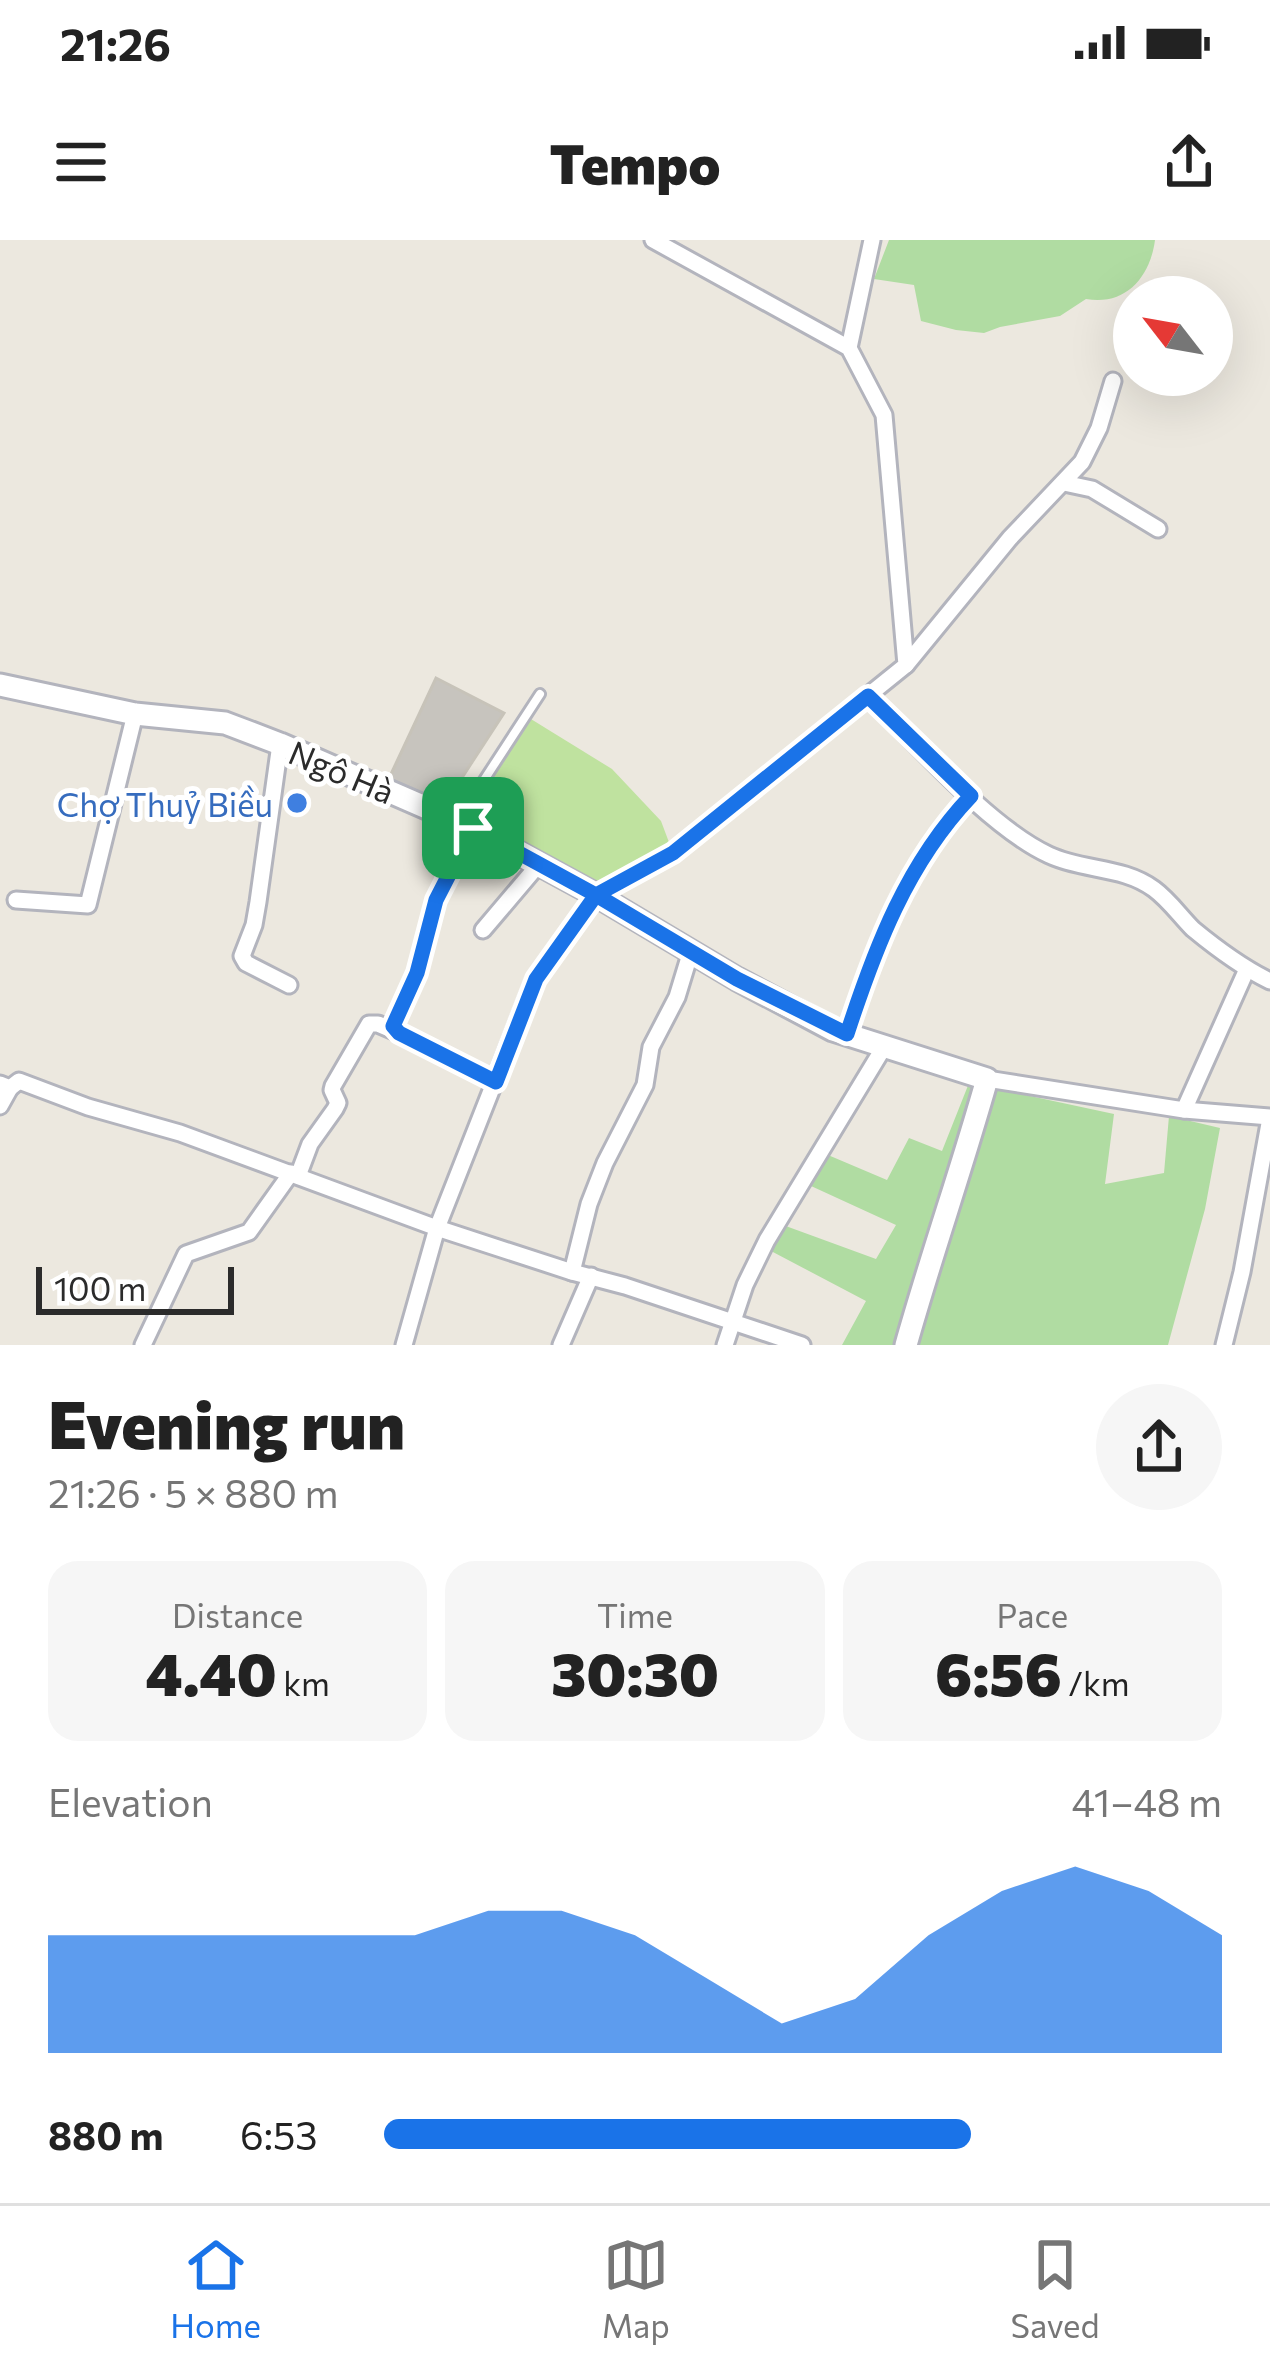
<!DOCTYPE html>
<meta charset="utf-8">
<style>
body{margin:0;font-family:Commissioner,sans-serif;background:#f6f6f6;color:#222;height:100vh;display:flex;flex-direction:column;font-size:45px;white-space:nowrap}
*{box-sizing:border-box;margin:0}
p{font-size:39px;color:#767676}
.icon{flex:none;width:66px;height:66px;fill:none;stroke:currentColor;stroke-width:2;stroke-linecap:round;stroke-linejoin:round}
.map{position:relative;height:1105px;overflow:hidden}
.panel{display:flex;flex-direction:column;background:#fff;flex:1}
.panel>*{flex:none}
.needle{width:78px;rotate:301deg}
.fabs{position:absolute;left:1113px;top:36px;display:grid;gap:24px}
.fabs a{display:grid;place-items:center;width:120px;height:120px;border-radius:50%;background:#fff;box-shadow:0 12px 48px #0002;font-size:60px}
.scale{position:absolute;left:36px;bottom:30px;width:198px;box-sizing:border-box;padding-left:12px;border:6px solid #2b2b2b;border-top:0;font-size:33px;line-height:42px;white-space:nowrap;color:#2b2b2b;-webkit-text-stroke:9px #fff;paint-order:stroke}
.pin{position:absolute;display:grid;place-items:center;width:102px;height:102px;color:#fff;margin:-51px;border-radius:24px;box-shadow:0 6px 18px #0006}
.round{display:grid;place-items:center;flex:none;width:126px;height:126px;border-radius:63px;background:#f6f6f6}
.head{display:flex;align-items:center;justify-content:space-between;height:204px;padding:0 48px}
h1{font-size:66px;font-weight:800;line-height:90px}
.metrics{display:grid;grid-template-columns:repeat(3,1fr);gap:18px;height:204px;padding:12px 48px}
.metrics div{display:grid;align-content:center;border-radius:30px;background:#f6f6f6;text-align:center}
.metrics b{font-size:60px;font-weight:800}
.metrics small{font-size:33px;font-weight:400}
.metrics p{font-size:33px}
.chart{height:336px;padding:24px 48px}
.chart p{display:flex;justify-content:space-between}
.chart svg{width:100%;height:216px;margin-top:12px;fill:#1a73e8;opacity:.7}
ul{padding:0 48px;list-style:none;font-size:39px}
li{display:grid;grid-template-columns:192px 144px 1fr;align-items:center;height:90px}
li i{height:30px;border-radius:15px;background:#1a73e8}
.status{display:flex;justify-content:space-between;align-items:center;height:84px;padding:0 60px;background:#fff;direction:ltr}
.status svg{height:33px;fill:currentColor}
header{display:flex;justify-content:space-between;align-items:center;height:156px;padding:0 48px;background:#fff;font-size:54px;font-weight:800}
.dock{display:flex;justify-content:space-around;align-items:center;height:168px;border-top:3px solid #e0e0e0;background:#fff;font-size:33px;color:#767676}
.dock a{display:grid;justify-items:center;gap:6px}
.dock .selected{color:#1a73e8}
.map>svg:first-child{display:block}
</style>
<div class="status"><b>21:26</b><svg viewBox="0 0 49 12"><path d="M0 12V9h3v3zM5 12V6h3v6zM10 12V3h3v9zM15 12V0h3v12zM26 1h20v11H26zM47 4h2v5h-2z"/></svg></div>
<header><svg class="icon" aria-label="menu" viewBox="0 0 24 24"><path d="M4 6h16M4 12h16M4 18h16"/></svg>Tempo<svg class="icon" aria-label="share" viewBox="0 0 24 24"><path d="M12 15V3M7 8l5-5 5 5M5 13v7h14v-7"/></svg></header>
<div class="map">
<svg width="1270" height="1105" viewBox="0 0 1270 1105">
<rect width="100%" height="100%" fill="#ece8df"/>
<!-- green -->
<g fill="#b0dca2">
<path d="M889,0h266c-5,38 -30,66 -69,59l-26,17 -60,11 -16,6 -28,-3 -35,-9 -7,-36 -40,-6z"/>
<polygon points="969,843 1114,874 1105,944 1164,933 1169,876 1220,888 1205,969 1168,1105 842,1105 866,1061 771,1011 783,985 876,1019 896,985 811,946 828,915 887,940 909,898 942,911"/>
</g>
<!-- pitch -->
<polygon fill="#bfe29f" points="526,476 612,529 661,581 673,613 596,655 458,581"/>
<!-- building -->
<polygon fill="#c7c4be" stroke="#c7c3b9" stroke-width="3" points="436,438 504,473 439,573 384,549"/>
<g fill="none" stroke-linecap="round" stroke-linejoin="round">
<!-- lane casing -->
<g stroke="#b3b4bd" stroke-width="14">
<polyline id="lane" points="458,580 540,454"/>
</g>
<!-- street casing -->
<g stroke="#b3b4bd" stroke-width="21">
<g id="street">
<polyline points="849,108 872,0"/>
<polyline points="1064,243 1092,249 1158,289"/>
<polyline points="906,425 1010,298 1082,222 1099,188 1113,141"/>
<path d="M868,456c48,47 122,132 181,159 34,16 74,11 105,34 15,11 26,27 39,40 23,19 50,39 77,52"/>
<polyline points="280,504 258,662 254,685 242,716 246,723 289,745"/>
<polyline points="473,588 436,660 417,733 393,786 399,793 496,842"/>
<polyline points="16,660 88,665 135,474"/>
<polyline points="483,690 539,624"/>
<path d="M847,794c28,-86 60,-171 124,-238"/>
<polyline points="987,839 1184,870 1270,877"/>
<polyline points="0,844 10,848 19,841 88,867 180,893 437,988 572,1032 625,1046 802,1105"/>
<polyline points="0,866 10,848"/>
<polyline points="1184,870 1247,729"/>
<polyline points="298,936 310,904 335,869 338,863 332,850 333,846 369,784 378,784 399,793"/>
<polyline points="572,1032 589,964 605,923 645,845 651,807 677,757 691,711"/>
<polyline points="143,1105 186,1014 249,992 291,933"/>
<polyline points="404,1105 437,988 535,739 596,655 673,613 906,425 884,175 849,108 653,0"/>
<polyline points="561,1105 591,1036"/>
<polyline points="725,1105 745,1045 767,1000 884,807"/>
<polyline points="1224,1105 1242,1032 1270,878"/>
</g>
</g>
<!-- secondary casing -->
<g stroke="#b3b4bd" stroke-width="27">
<path id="secondary" d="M0,445l135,29 90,9 55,21 193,84 123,67 141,84 96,51 154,49c-25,89 -56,177 -81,266"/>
</g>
<!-- lane -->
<use href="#lane" stroke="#fff" stroke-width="8"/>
<!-- street -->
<use href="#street" stroke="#fff" stroke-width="15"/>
<!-- secondary -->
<use href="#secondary" stroke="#fff" stroke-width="21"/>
</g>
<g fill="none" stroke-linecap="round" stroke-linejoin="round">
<!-- route casing -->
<g stroke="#fff" stroke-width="24">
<path id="route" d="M473,588l123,67 141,84 110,55c28,-86 60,-171 124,-238l-103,-100 -195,157 -77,42 -60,84 -40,103 -97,-49 -6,-7 24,-53 19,-73 37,-72"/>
</g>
<!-- route -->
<use href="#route" stroke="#1a73e8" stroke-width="15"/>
</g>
<!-- markers -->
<circle fill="#3f7fe0" stroke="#fff" stroke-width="4.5" cx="297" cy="563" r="12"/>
<g text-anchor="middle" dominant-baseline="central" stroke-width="10" stroke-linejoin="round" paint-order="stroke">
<!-- street labels -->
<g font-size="33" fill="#2b2b2b" stroke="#fff">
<text transform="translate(342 531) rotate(23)">Ngô Hà</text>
</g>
<!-- shop labels -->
<g font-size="33" fill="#366cbe" stroke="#fff" text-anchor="end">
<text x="273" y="563">Chợ Thuỷ Biều</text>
</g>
</g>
</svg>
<div class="fabs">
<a><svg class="needle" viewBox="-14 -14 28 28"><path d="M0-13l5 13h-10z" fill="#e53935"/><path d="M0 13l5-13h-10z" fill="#767676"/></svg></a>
</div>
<div class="scale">100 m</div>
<div class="pin" style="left:473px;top:588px;background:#1e9e55"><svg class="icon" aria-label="arrive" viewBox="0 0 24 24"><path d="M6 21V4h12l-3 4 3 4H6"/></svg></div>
</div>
<section class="panel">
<div class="head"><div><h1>Evening run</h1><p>21:26 · 5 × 880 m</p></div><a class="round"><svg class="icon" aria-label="share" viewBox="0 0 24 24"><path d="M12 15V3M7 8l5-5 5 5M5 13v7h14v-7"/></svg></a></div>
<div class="metrics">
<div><p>Distance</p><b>4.40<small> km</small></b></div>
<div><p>Time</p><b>30:30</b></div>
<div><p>Pace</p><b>6:56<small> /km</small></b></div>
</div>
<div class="chart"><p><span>Elevation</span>41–48 m</p>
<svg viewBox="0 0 160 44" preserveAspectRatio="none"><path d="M0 44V20L10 20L20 20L30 20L40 20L50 20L60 15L70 15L80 20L90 29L100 38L110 33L120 20L130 11L140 6L150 11L160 20V44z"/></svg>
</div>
<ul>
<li><b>880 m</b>6:53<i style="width:70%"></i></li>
</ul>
</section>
<nav class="dock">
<a class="selected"><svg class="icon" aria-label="home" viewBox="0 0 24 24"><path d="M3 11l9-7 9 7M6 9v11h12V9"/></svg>Home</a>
<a><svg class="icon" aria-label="map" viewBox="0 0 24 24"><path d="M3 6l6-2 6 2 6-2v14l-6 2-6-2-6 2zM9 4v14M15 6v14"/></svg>Map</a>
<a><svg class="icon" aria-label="saved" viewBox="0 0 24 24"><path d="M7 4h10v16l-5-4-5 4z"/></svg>Saved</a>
</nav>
